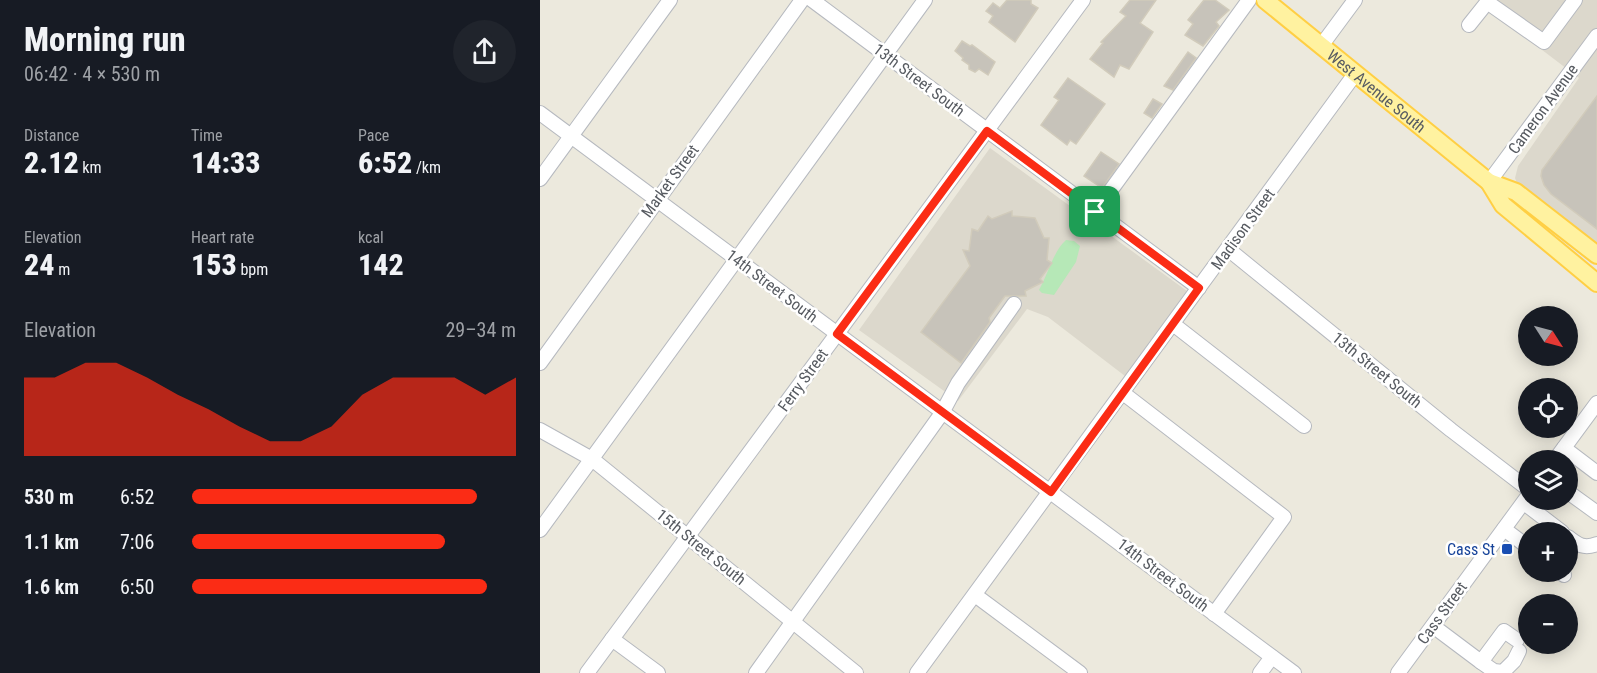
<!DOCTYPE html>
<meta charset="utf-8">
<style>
body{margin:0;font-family:"Roboto Condensed",sans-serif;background:#20242c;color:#f1f3f6;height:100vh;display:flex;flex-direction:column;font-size:22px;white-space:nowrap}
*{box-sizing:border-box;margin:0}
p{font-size:20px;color:#9ea1a6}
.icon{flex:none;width:33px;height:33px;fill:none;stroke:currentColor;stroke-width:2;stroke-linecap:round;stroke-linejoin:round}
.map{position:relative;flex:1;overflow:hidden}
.details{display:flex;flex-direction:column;background:#171b24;width:540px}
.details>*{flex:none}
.needle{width:39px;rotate:126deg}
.buttons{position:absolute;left:978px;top:306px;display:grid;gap:12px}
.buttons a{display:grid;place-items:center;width:60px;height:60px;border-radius:50%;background:#171b24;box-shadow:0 3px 15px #0003;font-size:30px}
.pin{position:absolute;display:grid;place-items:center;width:51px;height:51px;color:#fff;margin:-26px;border-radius:12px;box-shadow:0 3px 9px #0006}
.round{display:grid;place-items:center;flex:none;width:63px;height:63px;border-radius:32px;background:#20242c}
.summary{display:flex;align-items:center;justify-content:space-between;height:102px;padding:0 24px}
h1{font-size:33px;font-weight:800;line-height:45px}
.figures{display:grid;grid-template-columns:repeat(3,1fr);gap:9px;height:102px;padding:6px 24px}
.figures div{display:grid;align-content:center}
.figures b{font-size:30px;font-weight:800}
.figures small{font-size:16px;font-weight:400}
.figures p{font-size:16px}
.chart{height:168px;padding:12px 24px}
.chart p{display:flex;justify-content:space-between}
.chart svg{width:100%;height:108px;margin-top:6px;fill:#fb2c15;opacity:.7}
ul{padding:0 24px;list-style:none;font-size:20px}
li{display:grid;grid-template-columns:96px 72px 1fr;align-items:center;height:45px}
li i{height:15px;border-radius:8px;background:#fb2c15}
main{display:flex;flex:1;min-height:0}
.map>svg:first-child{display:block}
</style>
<main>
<section class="details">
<div class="summary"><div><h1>Morning run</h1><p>06:42 · 4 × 530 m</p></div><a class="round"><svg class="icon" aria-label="share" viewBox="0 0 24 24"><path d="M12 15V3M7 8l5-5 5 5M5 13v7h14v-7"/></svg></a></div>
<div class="figures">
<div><p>Distance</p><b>2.12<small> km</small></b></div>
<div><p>Time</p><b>14:33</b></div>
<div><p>Pace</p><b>6:52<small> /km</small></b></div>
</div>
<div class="figures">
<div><p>Elevation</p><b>24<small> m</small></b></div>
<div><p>Heart rate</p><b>153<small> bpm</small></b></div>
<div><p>kcal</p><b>142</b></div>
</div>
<div class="chart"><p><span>Elevation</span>29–34 m</p>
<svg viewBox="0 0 160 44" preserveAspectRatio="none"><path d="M0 44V12L10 12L20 6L30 6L40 12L50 19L60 25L70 32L80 38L90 38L100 32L110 19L120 12L130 12L140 12L150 19L160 12V44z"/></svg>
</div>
<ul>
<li><b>530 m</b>6:52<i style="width:88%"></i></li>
<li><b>1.1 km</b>7:06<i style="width:78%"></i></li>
<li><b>1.6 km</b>6:50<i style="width:91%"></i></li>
</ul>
</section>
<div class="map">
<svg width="1057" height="673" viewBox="0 0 1057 673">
<rect width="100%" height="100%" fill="#ece9dd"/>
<!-- education -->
<g fill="#dcd8cc">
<polygon points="955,0 1057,0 1057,246 977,183 975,178 978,166 1039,78 948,9"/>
<polygon points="450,148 647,291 585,376 508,317 487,309 418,401 319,330"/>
</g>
<!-- green -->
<path fill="#b6e8b7" d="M526,240l8,1 6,5 -4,16 -22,33 -12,-2 -3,-3c9,-16 15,-40 27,-50z"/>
<!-- building -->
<g fill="#c7c3ba" stroke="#d1cbbb" stroke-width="1.5">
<polygon points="467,0 491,0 491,4 498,8 475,42 449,22 453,16 446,11 453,3 460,8"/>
<polygon points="590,0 616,0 600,23 613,32 589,69 580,65 574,77 550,59 563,43 561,42 586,16 580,12"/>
<polygon points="664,0 675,0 689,10 676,22 679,26 663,46 645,35 653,24 648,20"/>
<polygon points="422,41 430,46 432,45 455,62 448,75 439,69 435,72 429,69 429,65 422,60 423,58 415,51"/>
<polygon points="648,52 656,58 633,90 624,86"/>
<polygon points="528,78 565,104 536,144 530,140 527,145 501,125 519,100 514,97"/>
<polygon points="1057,96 1057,229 1011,194 1004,185 1001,176 1002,170"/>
<polygon points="613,99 622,104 612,118 604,113"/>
<polygon points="561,152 579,164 562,188 544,176"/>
<polygon points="472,211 472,216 495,218 504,238 509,238 507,260 512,263 500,279 503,282 485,291 486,296 465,296 449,318 450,322 421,363 381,332 430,266 423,250 429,251 432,229 438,231 448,216 452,219"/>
</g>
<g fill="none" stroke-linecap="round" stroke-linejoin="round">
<!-- minor casing -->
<g stroke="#b6b9bf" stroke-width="16">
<g id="minor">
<polyline points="272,0 659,288"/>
<polyline points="947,2 1004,42 1035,0"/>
<polyline points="929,25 949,0"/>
<polyline points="781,46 815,0"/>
<polyline points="0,113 754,673"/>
<polyline points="0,179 130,0"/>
<polyline points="949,182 1057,36"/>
<polyline points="555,212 709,0"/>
<polyline points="688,249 911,430 988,489"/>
<polyline points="633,324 764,426"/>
<polyline points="0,363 262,0"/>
<polyline points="583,393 744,517 674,614"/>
<polyline points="0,430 52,459 316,673"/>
<polyline points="1024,448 1057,473"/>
<polyline points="1015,460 1057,403"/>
<polyline points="1028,492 1057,513"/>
<polyline points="984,503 1022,532"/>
<polyline points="964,529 988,547"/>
<polyline points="0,530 385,0"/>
<path d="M1028,537c10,8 16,12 29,7"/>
<polyline points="1020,572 1024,575"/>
<polyline points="435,595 540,673"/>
<polyline points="893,626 941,662 964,631 977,640"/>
<polyline points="72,639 118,673"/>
<polyline points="941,662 954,671 963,672 974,661 979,651"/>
<polyline points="47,673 543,0"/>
<polyline points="216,673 402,413 418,383 474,304"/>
<polyline points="377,673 815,74"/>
<polyline points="720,673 732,657"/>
<polyline points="858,673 988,496"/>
</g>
</g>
<!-- major casing -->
<g stroke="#ffcf44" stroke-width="20">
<g id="major">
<path id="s1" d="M725,0l224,182 27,10 81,63"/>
<polyline points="949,182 963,205 1057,283"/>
</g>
</g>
<!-- minor -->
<use href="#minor" stroke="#fff" stroke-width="14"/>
<!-- major -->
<use href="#major" stroke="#fff2a0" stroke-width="16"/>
</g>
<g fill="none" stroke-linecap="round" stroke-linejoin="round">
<!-- route casing -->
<g stroke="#fff" stroke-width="12">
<polygon id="route" points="447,131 659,288 511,492 297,334"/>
</g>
<!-- route -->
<use href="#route" stroke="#fb2c15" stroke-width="8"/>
</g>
<!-- markers -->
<rect fill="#1a4fb4" stroke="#fff" stroke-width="2" x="961" y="543" width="12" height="12" rx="3"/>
<g text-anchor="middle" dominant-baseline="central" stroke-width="5" stroke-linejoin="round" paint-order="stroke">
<!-- street labels -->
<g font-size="16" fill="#575b61" stroke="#fff">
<text transform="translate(379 80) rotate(37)">13th Street South</text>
<text stroke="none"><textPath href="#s1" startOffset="144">West Avenue South</textPath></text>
<text transform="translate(1003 109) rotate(-54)">Cameron Avenue</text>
<text transform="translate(130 181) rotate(-54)">Market Street</text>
<text transform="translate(703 229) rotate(-54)">Madison Street</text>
<text transform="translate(232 286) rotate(37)">14th Street South</text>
<text transform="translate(837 370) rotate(39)">13th Street South</text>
<text transform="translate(263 380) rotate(-54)">Ferry Street</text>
<text transform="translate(161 547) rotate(39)">15th Street South</text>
<text transform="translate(623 575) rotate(37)">14th Street South</text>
<text transform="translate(902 613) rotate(-54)">Cass Street</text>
</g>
<!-- transit labels -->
<g font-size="16" fill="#164399" stroke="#fff" text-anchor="end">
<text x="955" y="549">Cass St</text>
</g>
</g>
</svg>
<div class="buttons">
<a><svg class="needle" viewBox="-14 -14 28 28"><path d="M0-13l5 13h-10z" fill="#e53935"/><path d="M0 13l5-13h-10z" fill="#9ea1a6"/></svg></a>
<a><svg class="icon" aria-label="locate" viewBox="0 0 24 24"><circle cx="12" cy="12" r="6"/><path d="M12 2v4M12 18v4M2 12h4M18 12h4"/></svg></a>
<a><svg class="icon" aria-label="layers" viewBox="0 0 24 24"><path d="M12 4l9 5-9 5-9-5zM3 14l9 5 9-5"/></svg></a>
<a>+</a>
<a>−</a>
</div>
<div class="pin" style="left:555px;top:212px;background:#1e9e55"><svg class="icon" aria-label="arrive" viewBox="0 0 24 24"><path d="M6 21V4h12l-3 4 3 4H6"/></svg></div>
</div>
</main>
